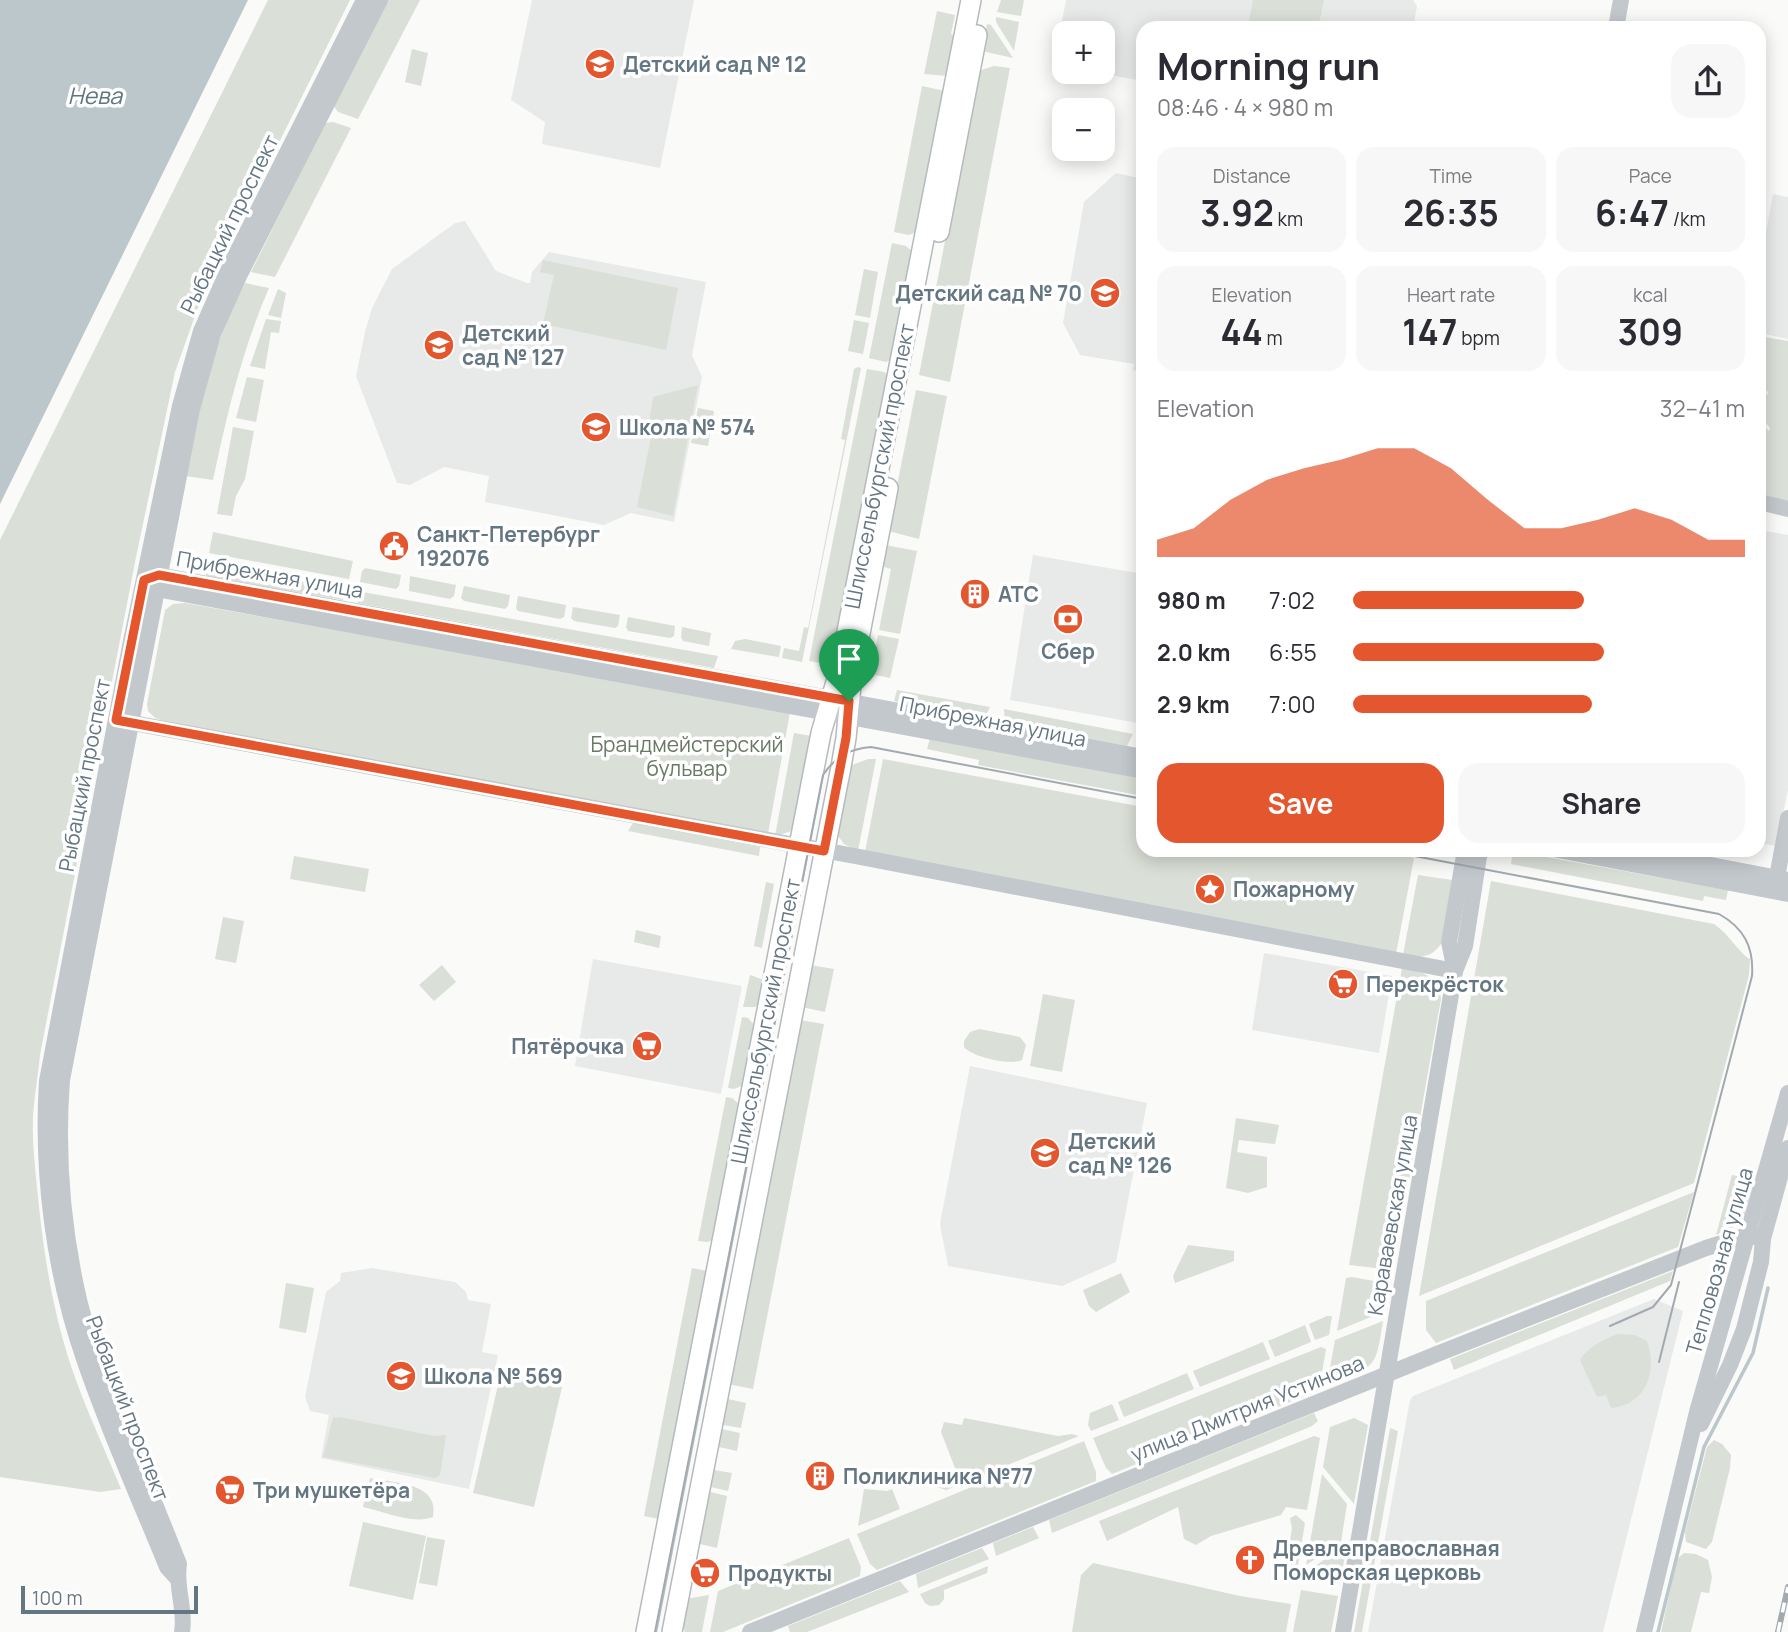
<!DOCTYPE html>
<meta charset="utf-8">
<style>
body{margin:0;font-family:Manrope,sans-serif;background:#f7f7f7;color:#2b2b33;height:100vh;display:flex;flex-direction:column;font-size:26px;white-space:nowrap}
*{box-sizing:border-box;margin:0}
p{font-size:23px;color:#7c7c81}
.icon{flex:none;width:38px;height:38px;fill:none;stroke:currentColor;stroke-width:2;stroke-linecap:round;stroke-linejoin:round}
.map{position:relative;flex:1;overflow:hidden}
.side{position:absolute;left:1136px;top:21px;width:630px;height:836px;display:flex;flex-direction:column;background:#fff;border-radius:21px;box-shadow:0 4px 18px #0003}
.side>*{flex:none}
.tools{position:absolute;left:1052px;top:21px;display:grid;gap:14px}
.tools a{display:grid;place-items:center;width:63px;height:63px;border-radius:14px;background:#fff;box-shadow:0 4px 18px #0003;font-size:35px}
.scale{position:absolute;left:21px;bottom:18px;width:177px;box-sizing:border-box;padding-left:7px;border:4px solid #657683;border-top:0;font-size:19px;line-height:24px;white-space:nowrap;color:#657683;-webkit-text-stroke:5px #fff;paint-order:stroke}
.pin{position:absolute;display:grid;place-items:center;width:60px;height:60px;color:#fff;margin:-72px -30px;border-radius:50% 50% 50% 0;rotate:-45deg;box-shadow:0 0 7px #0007}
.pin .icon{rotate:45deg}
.round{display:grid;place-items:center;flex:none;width:74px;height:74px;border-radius:21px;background:#f7f7f7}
.head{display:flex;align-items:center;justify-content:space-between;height:119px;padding:0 21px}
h1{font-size:38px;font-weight:700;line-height:52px}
.stats{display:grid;grid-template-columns:repeat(3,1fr);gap:10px;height:119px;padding:7px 21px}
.stats div{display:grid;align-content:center;border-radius:18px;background:#f7f7f7;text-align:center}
.stats b{font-size:35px;font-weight:700}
.stats small{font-size:19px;font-weight:400}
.stats p{font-size:19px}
.chart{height:196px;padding:14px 21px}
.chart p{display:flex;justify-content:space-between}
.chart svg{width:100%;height:126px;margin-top:7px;fill:#e4572e;opacity:.7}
.cta{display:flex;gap:14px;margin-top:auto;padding:14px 21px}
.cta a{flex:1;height:80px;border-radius:21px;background:#e4572e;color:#fff;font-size:28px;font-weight:700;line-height:80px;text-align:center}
.cta a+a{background:#f7f7f7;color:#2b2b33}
ul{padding:0 21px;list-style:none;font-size:23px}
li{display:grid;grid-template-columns:112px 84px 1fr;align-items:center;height:52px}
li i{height:18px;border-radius:9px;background:#e4572e}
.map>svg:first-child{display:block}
</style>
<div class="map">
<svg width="1788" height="1632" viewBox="0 0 1788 1632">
<rect width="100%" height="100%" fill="#fafaf8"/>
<!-- built -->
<g fill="#e8e9e9">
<polygon points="532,0 694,0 660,168 542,144 545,122 511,100"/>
<polygon points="1066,0 1413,0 1417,6 1413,28 1143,28 1143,81 1093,72 1102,72 1102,33 1064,33 1063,66 1059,36"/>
<polygon points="1116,173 1143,179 1143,372 1133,370 1134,364 1080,355 1063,323 1084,202"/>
<polygon points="1773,194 1788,197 1788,339 1759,333 1759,271"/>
<polygon points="465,221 496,271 527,283 530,283 532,272 549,252 706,282 692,355 702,377 674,522 631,513 604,525 485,502 489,476 444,467 410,485 397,483 356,376 365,332 372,308 392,269 455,223"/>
<polygon points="1759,530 1788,535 1788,790 1776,846 1759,843"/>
<polygon points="1033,555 1143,574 1143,724 1010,700"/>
<polygon points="1264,953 1392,976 1379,1053 1252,1030"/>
<polygon points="593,959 742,986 721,1094 575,1066"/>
<polygon points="970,1066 1147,1103 1116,1262 1062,1286 948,1266 940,1224"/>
<polygon points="372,1268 455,1282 466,1292 468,1300 491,1304 482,1352 498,1355 469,1489 321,1458 329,1415 310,1411 305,1397 326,1292 340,1281 341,1273"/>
<polygon points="1654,1299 1683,1311 1603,1632 1368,1632 1410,1400 1413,1396"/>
</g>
<!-- green -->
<g fill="#dadfd7">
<path d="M268,0h82l-149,299 -26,73 -39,185 -96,498c-2,21 -6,42 -7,64 -1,23 2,46 4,69 5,51 12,102 26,152 14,51 38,100 58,149l-21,3 -100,-15v-937z"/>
<polygon points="388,0 420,0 358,119 338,112 333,105"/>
<polygon points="1001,0 1024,0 1021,16 997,12"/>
<polygon points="1253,0 1324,0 1318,28 1248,28"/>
<polygon points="937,11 955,15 951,34 956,36 948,76 924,74"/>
<polygon points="996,17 1019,22 1014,51 996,22"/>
<polygon points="987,24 991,25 1013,58 982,51"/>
<polygon points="412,49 428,53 421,86 405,82"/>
<polygon points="994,66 1010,68 950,382 919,375 978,71"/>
<polygon points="922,86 945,91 917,232 909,235 894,232"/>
<polygon points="333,122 351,128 275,277 251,272 325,123"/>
<polygon points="892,243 906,246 913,252 892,359 886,362 869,358"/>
<polygon points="543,260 678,288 666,350 543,324 554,275 540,272"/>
<polygon points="864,269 878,272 870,318 855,315"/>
<path d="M245,283l24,5c-27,62 -42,126 -56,192l-28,-4c14,-66 27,-133 60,-193z"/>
<polygon points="278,289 286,293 281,318 268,315"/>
<polygon points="266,319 281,321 279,333 271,332 265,369 250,366"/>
<polygon points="854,320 869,323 863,354 848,351"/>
<polygon points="1759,336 1788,341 1788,503 1759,496 1759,463 1762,461 1759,459 1759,421 1769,431 1770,428 1759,415 1759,389 1767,395 1768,392 1759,385"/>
<polygon points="858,367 861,368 802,662 782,658 784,648 799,651 804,627 808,628 845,440 841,439 854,369"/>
<polygon points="867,369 884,372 889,376 832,665 809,661"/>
<polygon points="247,377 264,380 256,422 236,418"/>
<polygon points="698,385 673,516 637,507 653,427 649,423 653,397"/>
<polygon points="916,390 947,396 919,539 888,531"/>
<polygon points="698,408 714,411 708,446 691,443"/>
<polygon points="233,427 254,431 245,479 236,496 232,516 217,514"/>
<polygon points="213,532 353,561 349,579 209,553"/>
<polygon points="885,545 917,551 900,634 879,630 891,569 881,566"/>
<polygon points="208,564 347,590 343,600 206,576"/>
<polygon points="365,568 401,575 399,586 396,589 360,582 362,571"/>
<polygon points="410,576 456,585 454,596 450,599 409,591"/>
<polygon points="464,586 510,595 508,606 505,609 464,601 461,598"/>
<polygon points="357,591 718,656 714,668 358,603"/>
<polygon points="518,596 566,605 564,617 560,619 518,611 516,608"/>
<polygon points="185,603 790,712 768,834 168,722 155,718 148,711 147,704 165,610 173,604"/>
<polygon points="573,607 620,615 618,626 615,628 574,621 571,618"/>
<polygon points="628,617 675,626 674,636 670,638 628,631 626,627"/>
<polygon points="682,627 711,633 709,646 683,641 681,637"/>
<polygon points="878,635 899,639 890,678 870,674"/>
<polygon points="745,639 781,646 779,657 731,649 735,641"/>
<polygon points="897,690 990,707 984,719 894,701"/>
<polygon points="1004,709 1133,734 1127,746 1005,723"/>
<polygon points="794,733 811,736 794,827 789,832 775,836"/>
<polygon points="930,738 1143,779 1143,796 978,765 979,760 927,749"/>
<polygon points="868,759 876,759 858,851 844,844 836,833 850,766"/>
<polygon points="883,759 1143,807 1143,850 1374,850 1414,858 1396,954 865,852"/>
<polygon points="633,823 760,847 759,856 628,831"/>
<polygon points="1513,851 1728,890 1726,900 1704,896 1703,901 1511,864"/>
<polygon points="294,856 369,869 365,892 290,879"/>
<path d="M1418,875l34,5 -11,64c-10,14 -21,14 -38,11z"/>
<path d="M1491,881l223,43c15,10 25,29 36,35l-1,16 -55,208 -275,113z"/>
<polygon points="766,882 774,884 762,948 754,946"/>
<polygon points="223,917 244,921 236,963 215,959"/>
<polygon points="636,930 661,936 659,948 634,942"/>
<polygon points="442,965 456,982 434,1001 419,985"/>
<polygon points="810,965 834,969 825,1012 802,1007"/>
<path d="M1402,968c20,4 37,7 39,31l-48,271 -44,-5z"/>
<polygon points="750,975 764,980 759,1004 755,1007 743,1007"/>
<polygon points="1043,994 1075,1000 1062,1072 1030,1066"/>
<polygon points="742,1017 748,1018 755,1026 744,1085 734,1089 728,1088"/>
<polygon points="799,1020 824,1024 753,1389 728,1384"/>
<path d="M979,1029l41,8 6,8 -4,15c-11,6 -50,-3 -58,-13v-6l6,-9z"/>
<polygon points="726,1097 732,1098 740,1105 713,1240 707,1242 698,1241"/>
<polygon points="1236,1118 1279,1125 1275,1144 1239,1140 1237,1152 1267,1157 1267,1187 1248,1193 1226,1188"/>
<path d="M1732,1175l24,5c-9,36 -3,40 -40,55z"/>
<polygon points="1694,1192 1678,1247 1436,1343 1426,1330 1426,1301"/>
<polygon points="1188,1245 1234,1251 1234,1261 1175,1283 1173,1276"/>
<polygon points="692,1268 707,1271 659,1519 644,1516"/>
<polygon points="1673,1271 1670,1281 1454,1370 1450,1359"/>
<polygon points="1121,1273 1130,1292 1096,1312 1089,1306 1083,1290"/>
<polygon points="1352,1277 1390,1284 1385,1311 1337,1331 1346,1278"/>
<polygon points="286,1283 314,1288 306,1333 279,1328"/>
<polygon points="1327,1316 1332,1316 1329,1335 1315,1340 1309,1324"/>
<path d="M1383,1321c-7,43 -5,45 -47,62l-6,-15 5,-28z"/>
<polygon points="1305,1325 1311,1342 1275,1357 1268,1341"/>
<path d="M1618,1334l17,1 12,6c11,30 -1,64 -36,67l-5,-13 -9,2 -17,-37c7,-13 25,-21 38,-26z"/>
<polygon points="1263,1342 1270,1359 1200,1387 1193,1371"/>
<polygon points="1321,1347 1326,1349 1319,1390 1112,1474 1106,1468 1093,1438"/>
<polygon points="501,1372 562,1387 534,1507 473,1493"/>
<polygon points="1187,1373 1194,1389 1124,1417 1118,1402"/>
<polygon points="728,1399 746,1403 741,1428 723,1425"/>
<polygon points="1112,1404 1119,1420 1091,1431 1088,1425 1090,1413"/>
<polygon points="1314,1413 1318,1421 1312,1426 1052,1533 1049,1520"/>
<polygon points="340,1417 434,1436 446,1435 440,1475 435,1478 323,1457 333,1418"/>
<polygon points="964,1418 1058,1436 1072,1434 1079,1436 946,1490 937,1487 936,1482 957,1473 941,1432 944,1422 962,1425"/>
<polygon points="1354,1418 1368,1425 1354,1504 1323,1467 1330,1427"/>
<polygon points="1390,1428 1398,1431 1362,1632 1354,1632"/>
<polygon points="722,1429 740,1433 737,1451 719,1447"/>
<polygon points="1314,1436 1320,1438 1307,1510 1286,1507 1281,1515 1211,1536 1196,1545 1184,1539 1178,1507 1107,1541 1099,1521"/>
<polygon points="1714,1440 1722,1444 1731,1455 1730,1468 1712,1542 1706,1549 1686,1542 1685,1532 1707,1447"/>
<polygon points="1084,1441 1096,1472 1096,1481 877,1570 870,1564 857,1534"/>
<polygon points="714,1470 732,1473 728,1491 711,1487"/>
<polygon points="1322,1474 1347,1504 1341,1542 1306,1565"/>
<path d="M370,1478c23,5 70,4 63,39 -20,8 -50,-6 -70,-10z"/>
<polygon points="864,1489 887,1491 892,1489 900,1509 858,1526"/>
<polygon points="710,1492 727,1496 717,1548 700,1544"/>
<path d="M1296,1515l9,8 -10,60c-6,0 -8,-1 -11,-6l8,-49 -2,-10z"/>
<polygon points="363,1522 426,1536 413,1600 349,1586"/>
<polygon points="1033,1527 1039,1538 996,1556 993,1543"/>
<polygon points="427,1537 445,1540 437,1586 419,1583"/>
<polygon points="849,1538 861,1567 860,1576 723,1632 710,1632 718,1591"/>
<polygon points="1347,1545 1340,1583 1303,1577 1304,1573"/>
<polygon points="982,1548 989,1559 918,1588 916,1574"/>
<polygon points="1684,1553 1696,1554 1708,1560 1712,1577 1709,1593 1701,1592 1691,1632 1661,1632 1677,1559"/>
<polygon points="1093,1563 1240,1596 1291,1604 1286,1632 1072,1632 1081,1575"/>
<polygon points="988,1566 987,1573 944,1590 944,1599 939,1605 930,1606 925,1603 920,1594"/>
<polygon points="900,1581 909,1592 807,1632 790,1632 788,1626"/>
<polygon points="1301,1590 1338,1596 1331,1632 1293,1632"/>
<polygon points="709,1595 702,1632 685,1632 682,1622 686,1599"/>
</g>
<!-- water -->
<polygon fill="#bbc7cb" points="0,0 248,0 0,504"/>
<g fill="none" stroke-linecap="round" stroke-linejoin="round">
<!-- stream -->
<polyline stroke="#bbc7cb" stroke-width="3.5" points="1658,1632 1704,1447 1753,1353 1768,1288"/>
<!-- major casing -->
<g stroke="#b5babe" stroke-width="22">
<g id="major">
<polyline points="939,232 977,35"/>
<polyline points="646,1632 799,846 821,733 839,672 971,0"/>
<polyline points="672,1632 841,767 846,738 852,675 888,488"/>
</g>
</g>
<!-- minor -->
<g stroke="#c3c8cc" stroke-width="16">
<polyline points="1616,28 1621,0"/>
<polyline points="1759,502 1788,509"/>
<polyline points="151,578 159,575 889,709 1143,757"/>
<polyline points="149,583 156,589 1143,771"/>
<polyline points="122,721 860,857 1455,971"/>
<polyline points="1558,850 1788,894"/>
<polyline points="1633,850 1788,880"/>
<polyline points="1775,888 1788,818"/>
<polyline points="1455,971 1449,942 1465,850"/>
<polyline points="1701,1424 1730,1365 1744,1329 1761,1262 1763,1239 1788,1148"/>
<path d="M177,1578l-10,-11c-28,-69 -59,-137 -83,-208 -30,-87 -43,-186 -37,-278l84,-440 49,-235 21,-75 28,-63 135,-268"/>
<path d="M182,1632c4,-23 -7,-45 -3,-68 -18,-46 -37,-92 -56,-138 -18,-45 -37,-91 -47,-140 -14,-66 -19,-139 -14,-206l130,-671 21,-75 27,-60 140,-274"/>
<polyline points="750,1632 1437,1354 1706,1248 1748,1235 1763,1239"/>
<polyline points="1343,1632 1455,971 1465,946 1480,850"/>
<polyline points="1644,1632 1697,1412 1788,1093"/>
</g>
<!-- major -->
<use href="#major" stroke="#fff" stroke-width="19"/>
<!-- tram -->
<g stroke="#a2aab0" stroke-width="2">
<path d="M1383,850l336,64c25,14 35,33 33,62l-81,309 -18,22 -43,19"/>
<polyline points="1659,1362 1679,1282"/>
<path d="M655,1632l168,-857c13,-19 26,-26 48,-28l272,52"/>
</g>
<!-- rail casing -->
<g stroke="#a2aab0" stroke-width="6">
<polyline id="rail" points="1778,1632 1788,1587"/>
</g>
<!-- rail -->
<use href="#rail" stroke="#fff" stroke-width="3.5" stroke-dasharray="10" stroke-linecap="butt"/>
</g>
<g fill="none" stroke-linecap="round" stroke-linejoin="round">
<!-- route casing -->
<g stroke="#fff" stroke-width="14">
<polygon id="route" points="159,575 849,701 846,738 824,851 116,720 144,580"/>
</g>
<!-- route -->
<use href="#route" stroke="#e4572e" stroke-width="9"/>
</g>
<!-- icons -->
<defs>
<g id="school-disc" transform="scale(1.575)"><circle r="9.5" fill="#e4572e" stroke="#fff"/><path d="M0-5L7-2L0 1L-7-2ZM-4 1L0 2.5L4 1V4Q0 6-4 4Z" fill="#fff"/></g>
<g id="civic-disc" transform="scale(1.575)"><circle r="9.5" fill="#e4572e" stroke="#fff"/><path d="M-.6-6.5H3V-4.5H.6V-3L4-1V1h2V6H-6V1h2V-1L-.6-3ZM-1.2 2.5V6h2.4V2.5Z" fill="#fff"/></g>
<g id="building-disc" transform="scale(1.575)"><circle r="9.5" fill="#e4572e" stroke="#fff"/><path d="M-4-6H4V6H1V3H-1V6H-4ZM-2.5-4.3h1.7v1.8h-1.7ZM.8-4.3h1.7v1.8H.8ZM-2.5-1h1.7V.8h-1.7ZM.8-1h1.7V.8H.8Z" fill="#fff"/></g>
<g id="bank-disc" transform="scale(1.575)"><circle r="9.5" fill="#e4572e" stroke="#fff"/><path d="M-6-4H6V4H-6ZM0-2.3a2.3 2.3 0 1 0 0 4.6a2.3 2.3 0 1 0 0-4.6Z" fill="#fff"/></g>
<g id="sight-disc" transform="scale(1.575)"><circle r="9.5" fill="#e4572e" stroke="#fff"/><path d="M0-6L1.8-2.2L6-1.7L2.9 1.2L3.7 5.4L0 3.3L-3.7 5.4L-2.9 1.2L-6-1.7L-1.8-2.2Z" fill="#fff"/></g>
<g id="supermarket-disc" transform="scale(1.575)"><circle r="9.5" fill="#e4572e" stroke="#fff"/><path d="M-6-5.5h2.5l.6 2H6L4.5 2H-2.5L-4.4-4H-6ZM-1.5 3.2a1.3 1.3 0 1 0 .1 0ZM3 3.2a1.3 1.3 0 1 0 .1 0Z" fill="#fff"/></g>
<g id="church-disc" transform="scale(1.575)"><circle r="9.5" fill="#e4572e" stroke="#fff"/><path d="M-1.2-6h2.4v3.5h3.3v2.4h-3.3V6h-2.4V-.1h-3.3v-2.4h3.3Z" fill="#fff"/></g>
</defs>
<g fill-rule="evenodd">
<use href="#school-disc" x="600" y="64"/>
<use href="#school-disc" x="1105" y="293"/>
<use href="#school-disc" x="439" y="345"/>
<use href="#school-disc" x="596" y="427"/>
<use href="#civic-disc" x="394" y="546"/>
<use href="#building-disc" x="975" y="594"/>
<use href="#bank-disc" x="1068" y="619"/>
<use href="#sight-disc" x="1210" y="889"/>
<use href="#supermarket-disc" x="1343" y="984"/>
<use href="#supermarket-disc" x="647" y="1046"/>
<use href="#school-disc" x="1045" y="1153"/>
<use href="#school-disc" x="401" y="1376"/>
<use href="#building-disc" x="820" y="1476"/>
<use href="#supermarket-disc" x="230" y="1490"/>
<use href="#church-disc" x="1250" y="1560"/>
<use href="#supermarket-disc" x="705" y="1573"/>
</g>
<g text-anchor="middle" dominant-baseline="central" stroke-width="7" stroke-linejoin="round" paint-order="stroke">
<!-- poi labels -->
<g font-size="21" font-weight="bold" fill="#657683" stroke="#fff" text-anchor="start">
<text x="623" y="64">Детский сад № 12</text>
<text x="1082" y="293" text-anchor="end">Детский сад № 70</text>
<text x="462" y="333">Детский<tspan x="462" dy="24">сад № 127</tspan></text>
<text x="619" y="427">Школа № 574</text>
<text x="417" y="534">Санкт-Петербург<tspan x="417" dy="24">192076</tspan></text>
<text x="998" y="594">АТС</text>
<text x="1068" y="651" text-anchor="middle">Сбер</text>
<text x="1233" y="889">Пожарному</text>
<text x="1366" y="984">Перекрёсток</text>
<text x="624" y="1046" text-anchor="end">Пятёрочка</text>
<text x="1068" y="1141">Детский<tspan x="1068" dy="24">сад № 126</tspan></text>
<text x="424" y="1376">Школа № 569</text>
<text x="843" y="1476">Поликлиника №77</text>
<text x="253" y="1490">Три мушкетёра</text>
<text x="1273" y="1548">Древлеправославная<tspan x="1273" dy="24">Поморская церковь</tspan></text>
<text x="728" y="1573">Продукты</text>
</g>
<!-- street labels -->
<g font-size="21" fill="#657683" stroke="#fff">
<text transform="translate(229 224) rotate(-64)">Рыбацкий проспект</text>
<text transform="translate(879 466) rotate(-79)">Шлиссельбургский проспект</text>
<text transform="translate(270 574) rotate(10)">Прибрежная улица</text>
<text transform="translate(993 721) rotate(11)">Прибрежная улица</text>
<text transform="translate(84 775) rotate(-79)">Рыбацкий проспект</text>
<text transform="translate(765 1021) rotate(-79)">Шлиссельбургский проспект</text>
<text transform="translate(1392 1215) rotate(-80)">Караваевская улица</text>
<text transform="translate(1719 1261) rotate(-74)">Тепловозная улица</text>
<text transform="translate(128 1408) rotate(69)">Рыбацкий проспект</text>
<text transform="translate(1247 1408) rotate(-22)">улица Дмитрия Устинова</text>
</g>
<!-- park labels -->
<g font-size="21" fill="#687a64" stroke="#fff">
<text x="687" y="744">Брандмейстерский<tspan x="687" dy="24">бульвар</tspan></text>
</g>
<!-- water labels -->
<g font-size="23" font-style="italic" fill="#60757c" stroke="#fff">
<text x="95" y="95">Нева</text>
</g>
</g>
</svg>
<div class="tools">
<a>+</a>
<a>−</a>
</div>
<div class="scale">100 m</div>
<div class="pin" style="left:849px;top:701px;background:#1e9e55"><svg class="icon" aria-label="arrive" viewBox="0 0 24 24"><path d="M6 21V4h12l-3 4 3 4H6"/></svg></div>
<section class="side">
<div class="head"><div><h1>Morning run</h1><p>08:46 · 4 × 980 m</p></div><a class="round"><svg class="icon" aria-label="share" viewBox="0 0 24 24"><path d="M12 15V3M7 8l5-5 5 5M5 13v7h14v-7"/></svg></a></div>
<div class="stats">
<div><p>Distance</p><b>3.92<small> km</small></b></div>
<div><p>Time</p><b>26:35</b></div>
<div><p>Pace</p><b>6:47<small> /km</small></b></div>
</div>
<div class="stats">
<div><p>Elevation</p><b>44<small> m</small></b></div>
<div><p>Heart rate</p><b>147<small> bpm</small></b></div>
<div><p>kcal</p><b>309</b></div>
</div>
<div class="chart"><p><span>Elevation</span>32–41 m</p>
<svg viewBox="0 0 160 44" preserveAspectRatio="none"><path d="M0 44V38L10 34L20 24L30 17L40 13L50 10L60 6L70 6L80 13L90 24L100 34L110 34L120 31L130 27L140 31L150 38L160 38V44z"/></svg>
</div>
<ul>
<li><b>980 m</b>7:02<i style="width:59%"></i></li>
<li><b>2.0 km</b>6:55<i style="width:64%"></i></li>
<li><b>2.9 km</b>7:00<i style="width:61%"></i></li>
</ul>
<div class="cta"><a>Save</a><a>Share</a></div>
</section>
</div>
